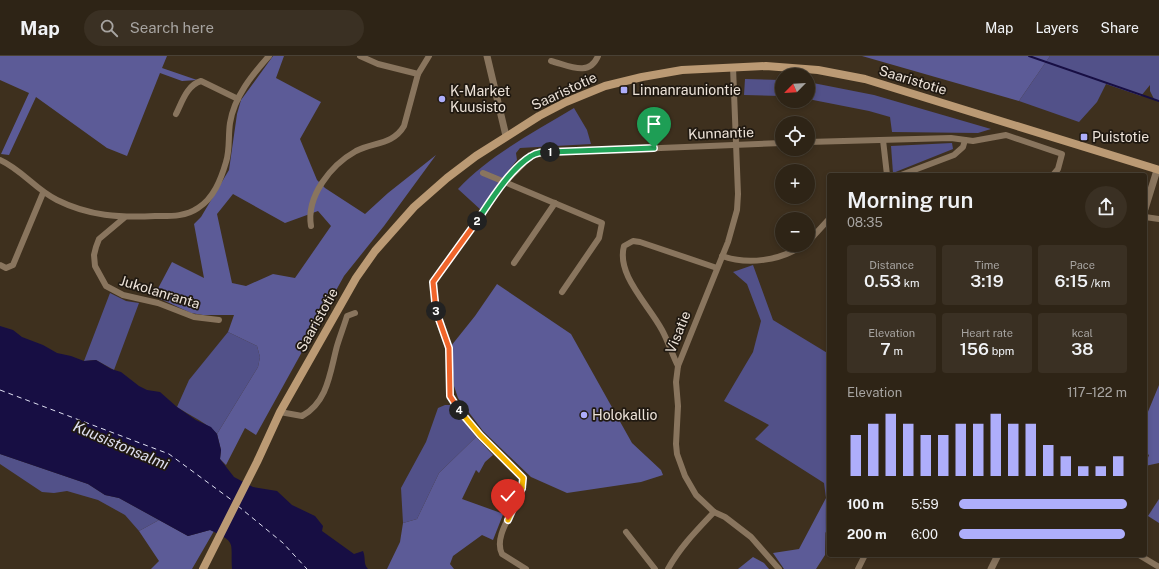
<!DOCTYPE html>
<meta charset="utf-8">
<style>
body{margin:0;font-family:"Public Sans",sans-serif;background:#3a3023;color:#f1f3f6;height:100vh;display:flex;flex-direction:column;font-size:15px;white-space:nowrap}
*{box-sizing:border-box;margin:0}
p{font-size:13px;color:#a7a4a1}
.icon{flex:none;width:22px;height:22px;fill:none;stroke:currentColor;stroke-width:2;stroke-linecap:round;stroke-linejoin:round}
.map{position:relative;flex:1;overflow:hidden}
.side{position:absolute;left:827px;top:117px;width:320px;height:384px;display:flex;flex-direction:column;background:#2e2416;border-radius:4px;box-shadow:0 2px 6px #0003,0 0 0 1px #494135}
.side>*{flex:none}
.needle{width:26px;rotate:246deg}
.tools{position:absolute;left:775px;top:12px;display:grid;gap:8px}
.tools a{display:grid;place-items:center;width:40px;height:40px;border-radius:50%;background:#2e2416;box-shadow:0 2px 6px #0003,0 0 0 1px #494135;font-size:20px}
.pin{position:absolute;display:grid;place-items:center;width:34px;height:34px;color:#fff;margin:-41px -17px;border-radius:50% 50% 50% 0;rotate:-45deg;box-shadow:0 0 4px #0007}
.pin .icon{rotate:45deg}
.km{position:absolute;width:20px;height:20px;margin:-10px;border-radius:50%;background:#222;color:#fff;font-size:11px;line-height:20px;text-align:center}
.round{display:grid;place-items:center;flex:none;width:42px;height:42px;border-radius:21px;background:#3a3023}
.headline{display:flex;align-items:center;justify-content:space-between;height:68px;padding:0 20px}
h1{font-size:22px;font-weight:600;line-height:30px}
.figures{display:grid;grid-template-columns:repeat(3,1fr);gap:6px;height:68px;padding:4px 20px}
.figures div{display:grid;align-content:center;border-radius:4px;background:#3a3023;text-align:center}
.figures b{font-size:17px;font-weight:600}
.figures small{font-size:11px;font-weight:400}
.figures p{font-size:11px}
.chart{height:112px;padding:8px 20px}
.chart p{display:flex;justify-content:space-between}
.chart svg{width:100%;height:72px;margin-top:4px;stroke:#aeaefb;stroke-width:6}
ul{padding:0 20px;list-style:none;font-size:13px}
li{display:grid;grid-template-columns:64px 48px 1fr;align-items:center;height:30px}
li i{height:10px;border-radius:5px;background:#aeaefb}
header{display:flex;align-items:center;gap:24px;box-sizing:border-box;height:56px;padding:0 20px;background:#2e2416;border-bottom:1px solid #494135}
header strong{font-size:19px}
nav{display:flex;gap:22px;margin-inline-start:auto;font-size:14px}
.search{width:280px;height:36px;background:#3a3023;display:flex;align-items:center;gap:10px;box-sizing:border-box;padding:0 14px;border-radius:22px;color:#a7a4a1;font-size:15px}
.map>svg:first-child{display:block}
</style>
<header>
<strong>Map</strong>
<div class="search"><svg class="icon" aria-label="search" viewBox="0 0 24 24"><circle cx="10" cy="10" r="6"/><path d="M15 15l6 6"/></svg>Search here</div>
<nav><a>Map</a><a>Layers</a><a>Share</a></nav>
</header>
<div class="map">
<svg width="1159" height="513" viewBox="0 0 1159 513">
<rect width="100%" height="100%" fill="#3e301e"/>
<!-- green -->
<g fill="#525189">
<polygon points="1050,0 1159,0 1159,45 1154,43 1150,35 1150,29 1141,40 1106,28 1097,46 1079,66 1019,45"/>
<polygon points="745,23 782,24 782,40 744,39"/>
<polygon points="808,26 874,39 991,73 978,77 892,76 890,61 869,55 808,43"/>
<path d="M574,52l13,22 4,14 -71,4 -4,5 1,7 -21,26 -15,24 -23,-21c32,-34 76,-57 116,-81z"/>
<polygon points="952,87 953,93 893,117 891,90"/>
<polygon points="753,209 773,264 829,298 829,471 825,477 826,442 824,427 755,383 769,369 724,345 753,296 761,265 747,228 733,216"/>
<polygon points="110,237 126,245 139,247 114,314 96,304 84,305"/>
<path d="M228,276l29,14 3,11 -2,10 -41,67c-8,-10 -28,-19 -40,-27l12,-27z"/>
<polygon points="445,349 451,349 476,381 439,417 417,463 403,467 401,432 426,386 438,352"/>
<polygon points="0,398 88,428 105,439 119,442 159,464 139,475 125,459 98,444 67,435 54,437 42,436 0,408"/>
</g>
<!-- forest -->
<g fill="#5c5b97" fill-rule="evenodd">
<polygon points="0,0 167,0 162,12 197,24 182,25 160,17 127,100 107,92 36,41 9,99 1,98 29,37 0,24"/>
<path d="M273,0h11l-8,22 45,24 -21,37 17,41 8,8 40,26 23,-21 48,-38 -52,71 -40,50 -88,159 -11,-7 -19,37 -6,-6 1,-9 -4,-16 41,-67 2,-10 -3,-11 -29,-14 6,-17h-31l-12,-2 -37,-17 18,-34 32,16 -10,-54 7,-7 28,-47 8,-56 4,-14zM233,138l52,29 33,-12 13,15 -36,52 -22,-4 -27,12 -14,-3 -15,-69z"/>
<polygon points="862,0 1050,0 1019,45"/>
<polygon points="497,228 571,278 632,387 661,414 663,419 641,426 567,437 531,421 483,375 458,342 454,330 451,290 475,260"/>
<polygon points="1159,329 1159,407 1145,410 1149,399 1145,396 1145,363"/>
<polygon points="476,381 493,399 485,406 479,417 476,414 462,443 501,457 504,456 493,484 482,479 453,500 450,508 454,513 387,513 400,486 403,467 417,463 439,417"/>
<polygon points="826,442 825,499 816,513 784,513 773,497 799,493"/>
<polygon points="1159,443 1159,467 1148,460"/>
<polygon points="159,464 188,480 210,474 214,475 192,513 151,513 159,505 139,475"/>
<polygon points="753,501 764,507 769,513 738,513"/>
</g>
<!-- water -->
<path fill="#170e43" d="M0,270l13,4 9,7 21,8 14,8 14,3 13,5 12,-1 15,9 10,3 18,14 8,4 13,2 17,15 19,13 15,7 6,7 4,16 -1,9 14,18 19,10 24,4 15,14 23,11 8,10 -1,5 32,23 9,-3c3,7 0,13 5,18h-136c-2,-27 6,-26 -22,-39l-22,6 -69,-38 -14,-3 -17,-11 -88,-30z"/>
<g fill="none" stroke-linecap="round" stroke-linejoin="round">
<!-- stream -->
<polyline stroke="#170e43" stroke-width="2" points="1029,0 1159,45"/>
<!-- ferry -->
<g stroke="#dfe0f2" stroke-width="1" stroke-dasharray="5 4" stroke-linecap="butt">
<polyline points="0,334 169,398 233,445"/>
<polyline points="238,450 283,487 307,513"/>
</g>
<!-- minor -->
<g stroke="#89755e" stroke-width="6">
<polyline points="360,0 378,8 418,18 429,0"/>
<path d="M551,5c19,5 38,16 47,-5"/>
<polyline points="733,11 738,138 737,154 728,186 678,310 676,326 678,350 676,388 677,398 685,420 696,439 714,456 725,461 751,481 779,513"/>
<path d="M176,58c6,-12 11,-29 25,-33l37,18"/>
<polyline points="883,84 887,119"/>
<polyline points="808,86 951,82 973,85 1006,79 1062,98 1058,113 1053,119"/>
<path d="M0,104c21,9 36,30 57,40 32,16 63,18 98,16 15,0 30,1 43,-8 16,-10 23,-29 28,-46 4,-12 2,-26 4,-39 4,-26 22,-48 39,-67"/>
<polyline points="483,117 602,167 599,182 562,236"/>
<polyline points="901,119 954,99 963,91 965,84"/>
<polyline points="1145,161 1159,163"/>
<polyline points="124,162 99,183 96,191 94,199 95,210 106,230 123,239 158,247 194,261 219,264"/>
<path d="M311,170c-5,-30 20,-61 45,-75 17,-9 37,-6 48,-25l14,-52"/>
<polyline points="808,186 829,163"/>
<path d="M722,200c25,9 59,5 81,-11"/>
<polyline points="514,207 555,147"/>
<polyline points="0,209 6,212 13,209 43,137"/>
<path d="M678,310c-6,-12 -10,-25 -16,-36 -13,-25 -46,-55 -38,-84l9,-5 7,1 77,26"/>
<path d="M280,356l22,4c26,-14 28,-44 35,-70 3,-10 7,-20 10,-30l8,-3"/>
<polyline points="626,476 655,513"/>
<polyline points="1139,499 1159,511"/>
<path d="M526,513l-24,-15c-11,-22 23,-53 21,-76l-43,-43 -16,-17 -14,-22 -1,-48 -13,-34 -3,-32 67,-95 31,-31 8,-3 243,-10"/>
<path d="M668,513c12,-22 29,-39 46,-57"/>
<polyline points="858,513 865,499"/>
</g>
<!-- tertiary -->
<g stroke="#89755e" stroke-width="7">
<polyline points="487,0 506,80"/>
<polyline points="1145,153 1157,114"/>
<polyline points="991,513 998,499"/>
</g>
<!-- secondary -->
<polyline stroke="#bb9a74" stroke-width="8" points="203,513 257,406 280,356 356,222 375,195 414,151 447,122 476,100 539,60 566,46 605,30 642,21 682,14 766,10 818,14 865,23 1159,114"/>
</g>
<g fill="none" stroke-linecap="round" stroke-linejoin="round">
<!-- split-1 casing -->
<g stroke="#fff" stroke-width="8">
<polyline id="split-1" points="550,96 654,92"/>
</g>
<!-- split-2 casing -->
<g stroke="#fff" stroke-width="8">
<path id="split-2" d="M477,165c14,-21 33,-52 54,-65 6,-4 12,-4 19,-4"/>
</g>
<!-- split-3 casing -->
<g stroke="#fff" stroke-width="8">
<polyline id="split-3" points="436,255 433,226 477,165"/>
</g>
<!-- split-4 casing -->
<g stroke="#fff" stroke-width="8">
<polyline id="split-4" points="436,255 449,292 450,340 459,354"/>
</g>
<!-- split-5 casing -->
<g stroke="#fff" stroke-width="8">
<polyline id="split-5" points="459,354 480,379 523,422 522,432"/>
</g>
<!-- split-6 casing -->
<g stroke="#fff" stroke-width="8">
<polyline id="split-6" points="508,464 522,432"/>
</g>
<!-- split-1 -->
<use href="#split-1" stroke="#22a559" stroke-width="5"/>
<!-- split-2 -->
<use href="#split-2" stroke="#22a559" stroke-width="5"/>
<!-- split-3 -->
<use href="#split-3" stroke="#f0652b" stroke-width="5"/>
<!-- split-4 -->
<use href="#split-4" stroke="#f0652b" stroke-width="5"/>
<!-- split-5 -->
<use href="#split-5" stroke="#f5b400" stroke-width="5"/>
<!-- split-6 -->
<use href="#split-6" stroke="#f5b400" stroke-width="5"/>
</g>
<!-- markers -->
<g fill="#aeaefb" stroke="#201911" stroke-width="1.5">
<rect x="620" y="30" width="8" height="8" rx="2"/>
<circle cx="442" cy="43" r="4"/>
<rect x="1080" y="77" width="8" height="8" rx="2"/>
<circle cx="584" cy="359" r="4"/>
</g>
<g text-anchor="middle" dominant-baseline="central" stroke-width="3.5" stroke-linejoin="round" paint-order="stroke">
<!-- street labels -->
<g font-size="14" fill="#ede3d9" stroke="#201911">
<text transform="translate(913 24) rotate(17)">Saaristotie</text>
<text transform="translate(564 35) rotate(-25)">Saaristotie</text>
<text transform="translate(721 77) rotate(-2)">Kunnantie</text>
<text transform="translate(160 236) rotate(17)">Jukolanranta</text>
<text transform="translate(317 264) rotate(-61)">Saaristotie</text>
<text transform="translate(678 276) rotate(-68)">Visatie</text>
</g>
<!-- poi labels -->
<g font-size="14" fill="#ede3d9" stroke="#201911" text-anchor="start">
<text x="632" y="34">Linnanrauniontie</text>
<text x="450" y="35">K-Market<tspan x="450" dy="16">Kuusisto</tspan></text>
<text x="1092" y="81">Puistotie</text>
<text x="592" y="359">Holokallio</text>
</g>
<!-- water labels -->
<g font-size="15" font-style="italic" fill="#dfe0f2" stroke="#201911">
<text transform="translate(121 389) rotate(23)">Kuusistonsalmi</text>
</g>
</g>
</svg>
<div class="tools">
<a><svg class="needle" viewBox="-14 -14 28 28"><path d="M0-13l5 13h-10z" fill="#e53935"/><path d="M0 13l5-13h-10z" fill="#a7a4a1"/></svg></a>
<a><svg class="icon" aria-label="locate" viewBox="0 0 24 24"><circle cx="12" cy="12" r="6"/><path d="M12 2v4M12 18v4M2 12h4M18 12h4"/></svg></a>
<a>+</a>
<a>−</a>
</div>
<div class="pin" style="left:654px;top:92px;background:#1e9e55"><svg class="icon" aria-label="arrive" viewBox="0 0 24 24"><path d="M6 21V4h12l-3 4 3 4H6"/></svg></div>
<div class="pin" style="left:508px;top:464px;background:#d93025"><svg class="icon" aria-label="check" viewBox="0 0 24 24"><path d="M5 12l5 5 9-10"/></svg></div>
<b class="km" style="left:550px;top:96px">1</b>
<b class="km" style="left:477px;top:165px">2</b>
<b class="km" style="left:436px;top:255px">3</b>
<b class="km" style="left:459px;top:354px">4</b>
<section class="side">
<div class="headline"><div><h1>Morning run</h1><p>08:35</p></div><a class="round"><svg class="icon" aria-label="share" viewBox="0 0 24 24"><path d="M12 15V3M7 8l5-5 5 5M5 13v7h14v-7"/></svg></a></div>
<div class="figures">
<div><p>Distance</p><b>0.53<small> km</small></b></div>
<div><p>Time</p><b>3:19</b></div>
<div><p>Pace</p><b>6:15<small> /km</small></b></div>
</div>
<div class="figures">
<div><p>Elevation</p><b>7<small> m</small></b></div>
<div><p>Heart rate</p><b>156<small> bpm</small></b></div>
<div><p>kcal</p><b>38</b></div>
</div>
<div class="chart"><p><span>Elevation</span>117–122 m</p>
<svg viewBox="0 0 160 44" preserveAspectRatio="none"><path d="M5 44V19M15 44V12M25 44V6M35 44V12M45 44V19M55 44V19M65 44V12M75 44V12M85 44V6M95 44V12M105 44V12M115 44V25M125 44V32M135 44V38M145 44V38M155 44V32"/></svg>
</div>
<ul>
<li><b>100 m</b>5:59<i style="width:100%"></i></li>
<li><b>200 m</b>6:00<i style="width:99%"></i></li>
</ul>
</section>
</div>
